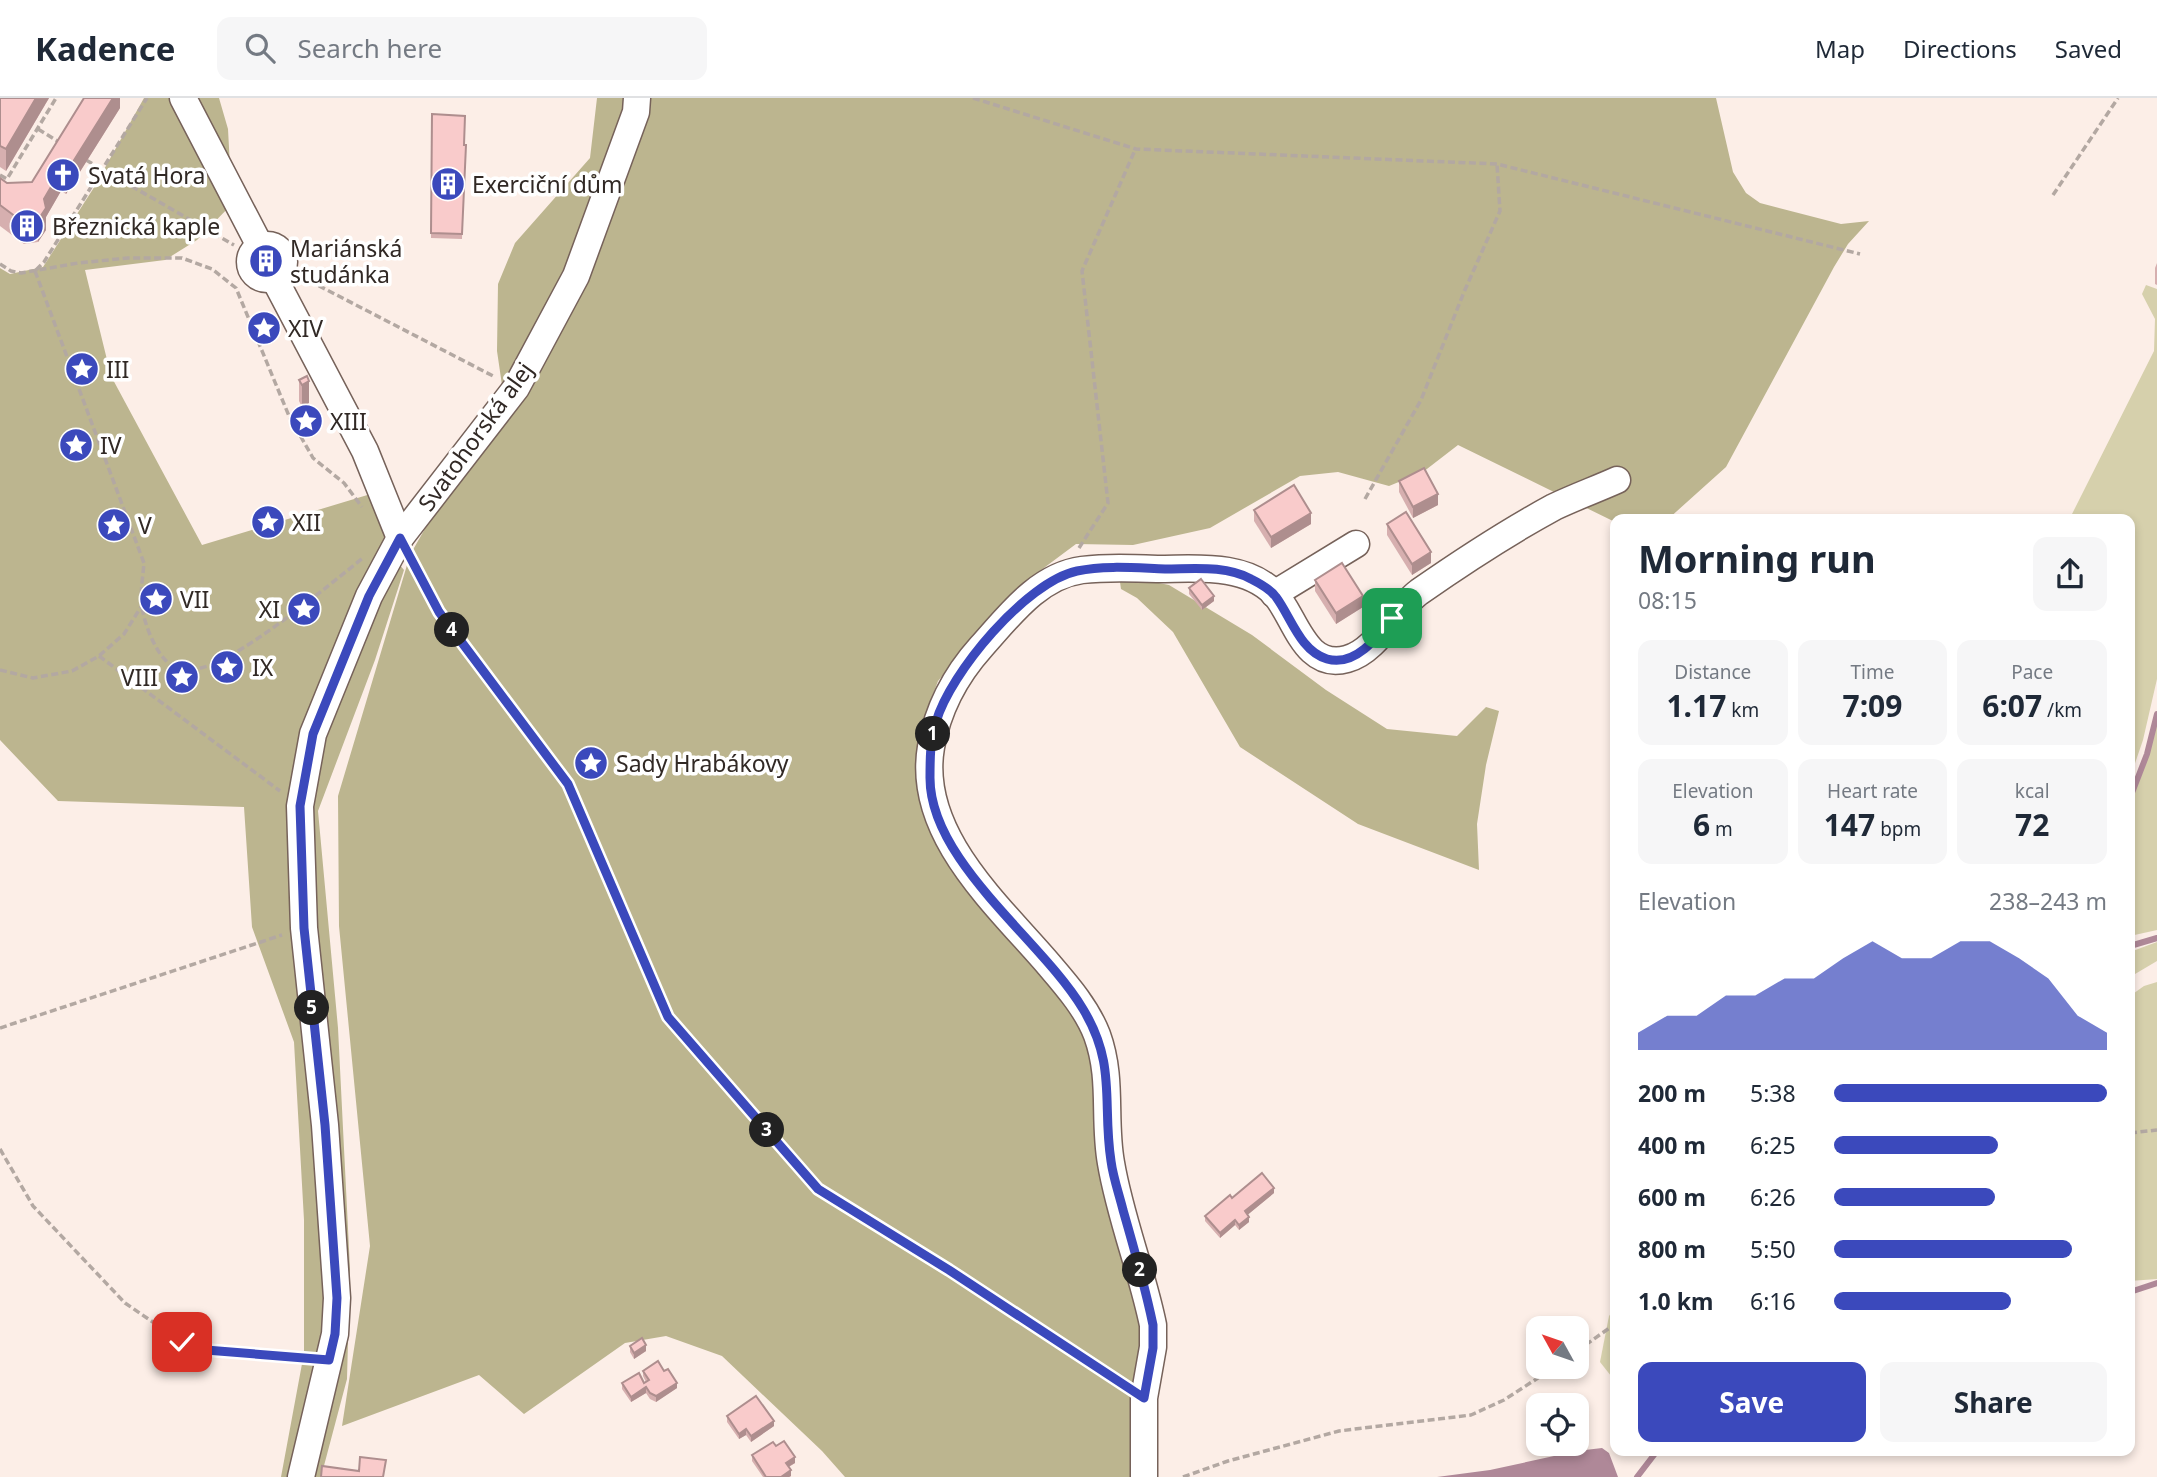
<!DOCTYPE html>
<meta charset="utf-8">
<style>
body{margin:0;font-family:"Noto Sans",sans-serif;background:#f6f6f7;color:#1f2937;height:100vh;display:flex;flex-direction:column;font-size:26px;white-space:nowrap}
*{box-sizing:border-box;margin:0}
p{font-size:23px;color:#747a83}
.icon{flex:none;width:38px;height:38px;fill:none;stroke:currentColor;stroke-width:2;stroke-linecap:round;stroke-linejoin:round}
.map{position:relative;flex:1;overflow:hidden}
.panel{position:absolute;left:1610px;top:416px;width:525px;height:942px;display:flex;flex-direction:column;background:#fff;border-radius:14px;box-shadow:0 4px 10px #0003}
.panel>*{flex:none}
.needle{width:46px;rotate:310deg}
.buttons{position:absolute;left:1526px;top:1218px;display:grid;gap:14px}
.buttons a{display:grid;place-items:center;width:63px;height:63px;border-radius:14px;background:#fff;box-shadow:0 4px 10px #0003;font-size:35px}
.pin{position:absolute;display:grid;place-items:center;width:60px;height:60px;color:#fff;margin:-30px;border-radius:14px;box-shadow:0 4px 10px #0006}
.km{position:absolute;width:35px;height:35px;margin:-18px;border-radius:50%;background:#222;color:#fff;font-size:19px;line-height:35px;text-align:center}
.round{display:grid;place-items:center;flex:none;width:74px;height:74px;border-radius:14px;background:#f6f6f7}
.summary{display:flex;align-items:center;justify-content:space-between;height:119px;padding:0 28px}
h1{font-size:38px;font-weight:700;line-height:52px}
.metrics{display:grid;grid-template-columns:repeat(3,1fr);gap:10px;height:119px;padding:7px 28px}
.metrics div{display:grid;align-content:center;border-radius:14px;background:#f6f6f7;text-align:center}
.metrics b{font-size:30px;font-weight:700}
.metrics small{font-size:19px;font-weight:400}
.metrics p{font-size:19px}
.chart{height:196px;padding:14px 28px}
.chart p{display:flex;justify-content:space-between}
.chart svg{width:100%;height:126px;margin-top:7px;fill:#3b49bc;opacity:.7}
.cta{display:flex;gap:14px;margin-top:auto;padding:14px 28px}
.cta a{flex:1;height:80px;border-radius:14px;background:#3b49bc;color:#fff;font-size:28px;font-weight:700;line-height:80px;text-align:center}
.cta a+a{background:#f6f6f7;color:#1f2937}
ul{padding:0 28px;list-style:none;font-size:23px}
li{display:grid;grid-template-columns:112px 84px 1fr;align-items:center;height:52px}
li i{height:18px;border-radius:9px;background:#3b49bc}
header{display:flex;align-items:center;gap:42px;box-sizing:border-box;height:98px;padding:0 35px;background:#fff;border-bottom:2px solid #e0e1e3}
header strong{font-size:33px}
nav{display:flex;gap:38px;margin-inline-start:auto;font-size:24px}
.search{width:490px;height:63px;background:#f6f6f7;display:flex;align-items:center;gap:18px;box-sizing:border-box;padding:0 24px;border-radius:14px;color:#747a83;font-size:26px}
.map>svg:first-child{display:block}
</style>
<header>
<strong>Kadence</strong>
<div class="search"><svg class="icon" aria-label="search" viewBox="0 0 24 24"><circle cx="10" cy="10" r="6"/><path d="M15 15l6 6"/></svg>Search here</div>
<nav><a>Map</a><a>Directions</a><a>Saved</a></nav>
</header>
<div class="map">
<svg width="2157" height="1379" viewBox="0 0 2157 1379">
<rect width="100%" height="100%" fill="#fceee7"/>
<!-- green -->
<g fill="#d6d0ac">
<polygon points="2146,187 2157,191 2157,581 2143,642 2130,680 2130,422 2069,422 2154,253 2155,221 2142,196"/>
<polygon points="2157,616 2157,832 2130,838 2130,708"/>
<polygon points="2157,844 2157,863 2130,879 2130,854"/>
<polygon points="2157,884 2157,1181 2130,1183 2130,898 2144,888"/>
<polygon points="1615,1210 1615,1283 1600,1264 1609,1218"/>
</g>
<!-- forest -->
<g fill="#bcb58f">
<polygon points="144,0 219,0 228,31 232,106 197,142 165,162 85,172 111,278 202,447 374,395 388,453 404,472 375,562 318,713 338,930 350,1171 347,1281 321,1379 281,1379 304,1255 304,1122 294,944 252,829 244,709 58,703 0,642 0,170 10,176 43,169 93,91"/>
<polygon points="597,0 1716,0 1733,74 1746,95 1760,105 1841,126 1869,123 1848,146 1834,169 1726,369 1667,422 1615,422 1615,424 1458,347 1423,374 1389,388 1338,374 1300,378 1210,430 1133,447 1076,446 1025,484 979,534 938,583 917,639 934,729 1093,933 1152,1231 1142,1379 845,1379 822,1353 722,1258 666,1238 625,1245 524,1316 479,1277 342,1328 370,1148 339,828 338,698 410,457 503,294 497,253 498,186 515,145 590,60"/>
<polygon points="1119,477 1169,487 1252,537 1326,592 1387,631 1457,638 1486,609 1499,613 1486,667 1477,726 1479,772 1358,726 1240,649 1173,534 1137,500 1121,491"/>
</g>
<!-- water -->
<polygon fill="#af8898" points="1602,1350 1609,1355 1618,1379 1437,1379 1490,1372 1577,1353"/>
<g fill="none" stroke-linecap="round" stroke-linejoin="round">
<!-- stream -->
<g stroke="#af8898" stroke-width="6">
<polyline points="2130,700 2147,656 2157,616"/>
<polyline points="2130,848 2157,840"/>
<polyline points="2130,1194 2157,1185"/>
<polyline points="1637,1379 1657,1353"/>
</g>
<!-- minor casing -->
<g stroke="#76625a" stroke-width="29">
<g id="minor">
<polyline points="183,0 260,148"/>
<circle cx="267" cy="164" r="17"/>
<polyline points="274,180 365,353 400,440"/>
<polyline points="1274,496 1356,446"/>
<polyline points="301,1379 335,1236 337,1200 325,1027 304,830 300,708 313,636 369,498 400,440 516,290 576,178 636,14 637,0"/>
<path d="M1144,1379v-79l9,-51v-22c-11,-54 -33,-108 -42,-162 -8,-44 2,-84 -14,-128 -10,-26 -29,-48 -47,-69 -52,-61 -134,-132 -119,-219 7,-39 24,-71 50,-100 28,-31 57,-71 101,-77 25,-3 50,-2 76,-1 38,0 86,-6 116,24 21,22 30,78 73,66 30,-8 48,-49 72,-67 43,-30 89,-60 135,-85 21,-10 43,-18 63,-27"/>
</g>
</g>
<!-- path -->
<g stroke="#b3a8a2" stroke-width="3.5" stroke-dasharray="7 3.5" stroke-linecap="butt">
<polyline points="973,0 1136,51 1497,66 1860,156"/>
<polyline points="38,31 59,44"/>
<polyline points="86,62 234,147"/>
<polyline points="0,77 7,81 56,0"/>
<polyline points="2053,97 2118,0"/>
<polyline points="0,166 11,173 21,175 78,165 128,160 182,160 212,171 236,190 289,318 313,360 344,385 362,409"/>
<polyline points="36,172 44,164 147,0"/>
<path d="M35,173l109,292c-1,13 -4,29 -2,42 1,17 15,53 31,61 5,2 16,3 21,3 37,-1 137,-86 169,-111"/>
<polyline points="300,178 495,279"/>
<polyline points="1365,401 1421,302 1464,194 1500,113 1497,66"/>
<polyline points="1079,450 1108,405 1082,173 1135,52"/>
<polyline points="412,464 439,514 568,686 668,919 818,1091 949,1172 1122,1287"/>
<polyline points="99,558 280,693"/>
<polyline points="0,572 33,580 72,573 99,558 124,536 141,509"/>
<polyline points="0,930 282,837"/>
<polyline points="2130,1035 2157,1032"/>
<polyline points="0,1051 33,1108 125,1205 182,1244 207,1253 306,1260"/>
<polyline points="1577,1253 1615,1226"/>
<polyline points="1183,1379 1228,1363 1339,1333 1471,1317 1504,1302 1555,1269"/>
</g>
<!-- minor -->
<use href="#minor" stroke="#fff" stroke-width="26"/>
</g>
<!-- wall -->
<g fill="#d6afaf">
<polygon points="0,0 49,0 6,73 0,69"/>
<polygon points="120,0 120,10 66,96 61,93 46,119 46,132 38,144 24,146 0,128 0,80 7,85 32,84"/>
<polygon points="432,16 465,18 462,141 431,140"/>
<polygon points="257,159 276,161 275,168 268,173 261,171 257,165"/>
<polygon points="2157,165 2157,187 2155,186 2155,170"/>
<polygon points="307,278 309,305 302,309 299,303 299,282"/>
<polygon points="1399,383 1438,407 1413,420 1399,394"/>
<polygon points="1254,412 1311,426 1271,450 1254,423"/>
<polygon points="1387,426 1431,465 1412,477 1387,437"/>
<polygon points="1315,482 1363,509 1336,526 1315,493"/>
<polygon points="1189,490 1214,503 1202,512 1189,496"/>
<polygon points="1274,1095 1247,1117 1249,1124 1239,1132 1235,1127 1220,1140 1205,1123 1205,1118 1232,1100"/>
<polygon points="630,1248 646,1253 634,1261 630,1254"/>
<polygon points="643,1273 677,1290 656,1304 650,1301 646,1295 631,1304 622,1291 622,1285 646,1284 643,1278"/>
<polygon points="727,1318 774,1328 751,1344 746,1337 739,1341 727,1324"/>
<polygon points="776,1348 795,1365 789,1369 791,1378 789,1379 763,1379 752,1363 752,1357"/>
</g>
<!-- shaded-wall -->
<g fill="#ae8e8e">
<polygon points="36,0 49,0 6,73 6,51"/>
<polygon points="113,0 120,0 120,10 66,96 66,75"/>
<polygon points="61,72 61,93 46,119 46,132 38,144 38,122 44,101"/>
<polygon points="276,155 275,168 268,173 268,167"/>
<polygon points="309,283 309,305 302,309 302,287"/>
<polygon points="1438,396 1438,407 1413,420 1413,409"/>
<polygon points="1311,415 1311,426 1271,450 1271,439"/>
<polygon points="1431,454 1431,465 1412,477 1412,466"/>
<polygon points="1214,498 1214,503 1202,512 1202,507"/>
<polygon points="1363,498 1363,509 1336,526 1336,515"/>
<polygon points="1274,1090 1274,1095 1245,1119 1245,1113"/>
<polygon points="1249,1119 1249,1124 1239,1132 1239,1127"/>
<polygon points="1235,1122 1235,1127 1220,1140 1220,1135"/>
<polygon points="646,1247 646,1253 634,1261 634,1255"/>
<polygon points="677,1285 677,1290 656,1304 656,1298"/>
<polygon points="646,1289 646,1295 631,1304 631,1299"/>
<polygon points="774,1323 774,1328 751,1344 751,1338"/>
<polygon points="746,1331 746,1337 739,1341 739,1336"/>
<polygon points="795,1359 795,1365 786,1370 786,1365"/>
<polygon points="791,1372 791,1378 789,1379 781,1379"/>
</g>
<!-- building -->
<g fill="#f9cbcb" stroke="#ae8e8e" stroke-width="2">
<polygon points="0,0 36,0 6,51 0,48"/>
<polygon points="84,0 113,0 66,75 61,72 44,101 46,110 38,122 24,125 0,107 0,80 7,85 32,84"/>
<polygon points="432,16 465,18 464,47 466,47 462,136 431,135"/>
<circle cx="266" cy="157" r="9"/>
<polygon points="307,278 309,283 302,287 299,282"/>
<polygon points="1424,370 1438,396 1413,409 1399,383"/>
<polygon points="1294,387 1311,415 1271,439 1254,412"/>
<polygon points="1406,414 1431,454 1412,466 1387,426"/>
<polygon points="1342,465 1363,498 1336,515 1315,482"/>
<polygon points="1201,481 1214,498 1202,507 1189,490"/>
<polygon points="1262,1075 1274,1090 1245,1113 1249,1119 1239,1127 1235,1122 1220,1135 1205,1118 1230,1097 1232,1100"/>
<polygon points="642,1240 646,1247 634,1255 630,1248"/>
<polygon points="658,1263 664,1273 668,1271 677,1285 656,1298 650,1295 646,1289 631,1299 622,1285 639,1275 644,1285 649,1282 643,1273"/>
<polygon points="756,1298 774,1323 751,1338 746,1331 739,1336 727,1318"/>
<polygon points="784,1343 795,1359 786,1365 791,1372 781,1379 766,1379 752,1357 773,1344 776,1348"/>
<polygon points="360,1359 386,1362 383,1379 321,1379 322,1368 359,1373"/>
</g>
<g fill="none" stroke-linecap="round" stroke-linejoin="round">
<!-- route casing -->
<g stroke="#fff" stroke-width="14">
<path id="route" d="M182,1244l24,8 123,10 6,-26 2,-36 -12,-173 -21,-197 -4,-122 13,-72 56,-138 31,-58 39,74 129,172 100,233 150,172 131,81 195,128 9,-50v-23c-8,-39 -19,-77 -30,-115 -4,-16 -10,-33 -12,-49 -9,-58 6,-96 -28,-152 -41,-69 -153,-147 -153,-231 0,-18 0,-38 6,-56 14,-49 90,-140 141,-151 29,-6 59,-3 88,-2 28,0 60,-4 86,10 8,4 20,11 25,18 15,20 24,54 51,62 28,8 50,-21 65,-41"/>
</g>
<!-- route -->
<use href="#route" stroke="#3b49bc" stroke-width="9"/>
</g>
<!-- icons -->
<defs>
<g id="church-disc" transform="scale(1.75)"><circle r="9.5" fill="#3b49bc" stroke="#fff"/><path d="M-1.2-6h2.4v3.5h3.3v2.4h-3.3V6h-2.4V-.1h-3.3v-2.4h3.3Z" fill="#fff"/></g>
<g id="building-disc" transform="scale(1.75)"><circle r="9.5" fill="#3b49bc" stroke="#fff"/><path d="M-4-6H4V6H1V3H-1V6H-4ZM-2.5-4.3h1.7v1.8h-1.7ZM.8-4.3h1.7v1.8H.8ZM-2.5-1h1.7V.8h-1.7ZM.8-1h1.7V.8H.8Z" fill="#fff"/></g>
<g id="sight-disc" transform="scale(1.75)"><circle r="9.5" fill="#3b49bc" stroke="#fff"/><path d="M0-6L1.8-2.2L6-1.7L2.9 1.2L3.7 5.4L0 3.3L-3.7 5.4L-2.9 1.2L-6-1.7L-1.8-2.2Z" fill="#fff"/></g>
</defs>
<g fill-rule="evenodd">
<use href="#church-disc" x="63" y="77"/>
<use href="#building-disc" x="448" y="86"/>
<use href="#building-disc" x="27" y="128"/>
<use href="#building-disc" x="266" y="163"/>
<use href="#sight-disc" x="264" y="230"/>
<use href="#sight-disc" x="82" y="271"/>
<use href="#sight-disc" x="306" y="323"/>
<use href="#sight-disc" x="76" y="347"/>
<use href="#sight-disc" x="268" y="424"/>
<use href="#sight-disc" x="114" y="427"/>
<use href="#sight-disc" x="156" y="501"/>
<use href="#sight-disc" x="304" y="511"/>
<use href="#sight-disc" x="227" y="569"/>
<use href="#sight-disc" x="182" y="579"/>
<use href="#sight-disc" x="591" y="665"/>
</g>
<g text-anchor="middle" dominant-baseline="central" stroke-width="7" stroke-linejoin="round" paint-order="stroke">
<!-- poi labels -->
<g font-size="23" fill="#312925" stroke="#fff" text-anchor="start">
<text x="88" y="77">Svatá Hora</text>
<text x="472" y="86">Exerciční dům</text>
<text x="52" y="128">Březnická kaple</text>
<text x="290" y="150">Mariánská<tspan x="290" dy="26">studánka</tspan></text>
<text x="288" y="230">XIV</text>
<text x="106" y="271">III</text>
<text x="330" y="323">XIII</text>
<text x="100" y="347">IV</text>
<text x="292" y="424">XII</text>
<text x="138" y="427">V</text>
<text x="180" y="501">VII</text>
<text x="280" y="511" text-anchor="end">XI</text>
<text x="252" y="569">IX</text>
<text x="158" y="579" text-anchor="end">VIII</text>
<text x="616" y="665">Sady Hrabákovy</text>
</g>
<!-- street labels -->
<g font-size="23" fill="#312925" stroke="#fff">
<text transform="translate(475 338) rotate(-54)">Svatohorská alej</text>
</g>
</g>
</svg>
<div class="buttons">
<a><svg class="needle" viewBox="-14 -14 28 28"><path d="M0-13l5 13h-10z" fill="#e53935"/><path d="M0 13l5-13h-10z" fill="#747a83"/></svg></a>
<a><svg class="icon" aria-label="locate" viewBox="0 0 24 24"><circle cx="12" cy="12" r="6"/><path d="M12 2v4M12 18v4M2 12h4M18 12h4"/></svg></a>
</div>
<div class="pin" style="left:1392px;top:520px;background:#1e9e55"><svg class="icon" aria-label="arrive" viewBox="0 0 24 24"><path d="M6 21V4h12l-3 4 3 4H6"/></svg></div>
<div class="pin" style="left:182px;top:1244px;background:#d93025"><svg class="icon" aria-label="check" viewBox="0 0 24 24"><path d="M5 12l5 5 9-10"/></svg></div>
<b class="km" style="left:933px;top:636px">1</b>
<b class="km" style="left:1140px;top:1172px">2</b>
<b class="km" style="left:767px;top:1032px">3</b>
<b class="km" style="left:452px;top:532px">4</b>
<b class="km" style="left:312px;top:910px">5</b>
<section class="panel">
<div class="summary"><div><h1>Morning run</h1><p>08:15</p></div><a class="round"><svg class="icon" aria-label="share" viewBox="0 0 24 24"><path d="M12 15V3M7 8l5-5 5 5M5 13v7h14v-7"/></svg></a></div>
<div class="metrics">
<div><p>Distance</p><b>1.17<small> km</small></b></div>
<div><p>Time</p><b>7:09</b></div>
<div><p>Pace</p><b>6:07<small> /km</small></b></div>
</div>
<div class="metrics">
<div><p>Elevation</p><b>6<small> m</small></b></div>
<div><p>Heart rate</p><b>147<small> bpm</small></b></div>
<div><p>kcal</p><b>72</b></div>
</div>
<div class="chart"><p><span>Elevation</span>238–243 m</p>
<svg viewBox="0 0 160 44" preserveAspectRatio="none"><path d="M0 44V38L10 32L20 32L30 25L40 25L50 19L60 19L70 12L80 6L90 12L100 12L110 6L120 6L130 12L140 19L150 32L160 38V44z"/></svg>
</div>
<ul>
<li><b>200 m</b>5:38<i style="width:100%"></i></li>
<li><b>400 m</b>6:25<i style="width:60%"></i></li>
<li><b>600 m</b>6:26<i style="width:59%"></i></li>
<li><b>800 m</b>5:50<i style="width:87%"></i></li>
<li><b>1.0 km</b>6:16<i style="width:65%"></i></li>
</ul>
<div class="cta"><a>Save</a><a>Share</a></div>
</section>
</div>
